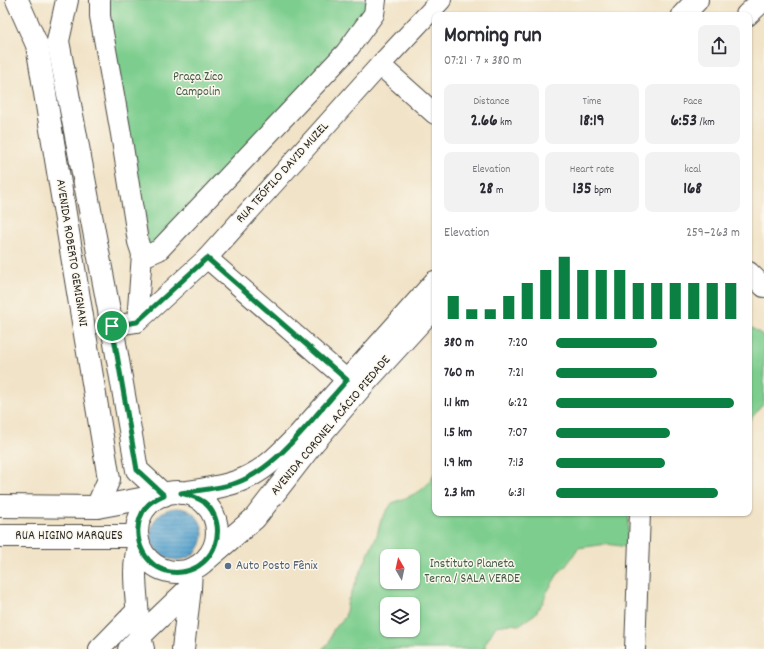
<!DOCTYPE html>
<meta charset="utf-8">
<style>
body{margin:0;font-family:Dekko,sans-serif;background:#f2f2f3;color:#2b2b33;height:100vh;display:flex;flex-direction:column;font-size:15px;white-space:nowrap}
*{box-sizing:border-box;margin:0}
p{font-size:13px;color:#7c7c81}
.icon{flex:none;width:22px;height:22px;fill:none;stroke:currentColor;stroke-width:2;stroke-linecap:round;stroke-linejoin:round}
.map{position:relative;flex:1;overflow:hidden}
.sheet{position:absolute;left:432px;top:12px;width:320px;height:504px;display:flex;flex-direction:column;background:#fff;border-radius:8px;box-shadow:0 1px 3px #0004}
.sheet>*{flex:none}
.needle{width:26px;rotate:351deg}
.controls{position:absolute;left:380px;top:549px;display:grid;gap:8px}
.controls a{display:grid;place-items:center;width:40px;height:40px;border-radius:8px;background:#fff;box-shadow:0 1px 3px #0004;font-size:20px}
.pin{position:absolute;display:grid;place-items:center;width:34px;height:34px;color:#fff;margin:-17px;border:2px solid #fff;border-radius:50%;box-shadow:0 1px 4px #0007}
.round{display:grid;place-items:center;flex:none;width:42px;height:42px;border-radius:8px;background:#f2f2f3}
.headline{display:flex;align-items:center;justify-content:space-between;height:68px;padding:0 12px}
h1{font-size:22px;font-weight:800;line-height:30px}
.metrics{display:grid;grid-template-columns:repeat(3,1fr);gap:6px;height:68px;padding:4px 12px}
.metrics div{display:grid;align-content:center;border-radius:8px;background:#f2f2f3;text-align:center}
.metrics b{font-size:17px;font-weight:800}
.metrics small{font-size:11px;font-weight:400}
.metrics p{font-size:11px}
.chart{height:112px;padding:8px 12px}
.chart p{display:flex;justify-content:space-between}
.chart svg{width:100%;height:72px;margin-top:4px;stroke:#0b8043;stroke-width:6}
ul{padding:0 12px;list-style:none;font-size:13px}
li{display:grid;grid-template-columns:64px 48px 1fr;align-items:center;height:30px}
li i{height:10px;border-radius:5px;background:#0b8043}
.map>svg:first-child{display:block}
</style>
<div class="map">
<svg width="764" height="649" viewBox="0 0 764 649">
<defs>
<pattern id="water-rules" width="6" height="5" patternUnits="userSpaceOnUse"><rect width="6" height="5" fill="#57a3cf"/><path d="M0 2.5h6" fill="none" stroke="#4885a8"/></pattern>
</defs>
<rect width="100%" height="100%" fill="#fbf7ec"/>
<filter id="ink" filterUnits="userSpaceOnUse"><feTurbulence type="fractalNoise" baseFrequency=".025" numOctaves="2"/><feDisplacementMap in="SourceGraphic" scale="8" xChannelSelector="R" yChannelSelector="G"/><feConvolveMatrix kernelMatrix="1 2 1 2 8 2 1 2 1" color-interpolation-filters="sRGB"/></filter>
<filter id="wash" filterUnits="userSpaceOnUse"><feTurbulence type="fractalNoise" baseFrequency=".012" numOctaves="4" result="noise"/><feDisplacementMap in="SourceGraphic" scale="16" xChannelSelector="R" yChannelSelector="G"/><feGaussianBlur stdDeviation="0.9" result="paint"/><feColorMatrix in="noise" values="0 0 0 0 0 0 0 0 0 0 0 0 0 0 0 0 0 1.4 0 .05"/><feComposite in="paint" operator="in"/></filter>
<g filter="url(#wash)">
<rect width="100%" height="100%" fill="#f1e3c7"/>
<!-- park -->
<g fill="#7dce8e" stroke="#547c5c" fill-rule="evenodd">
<polygon points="102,0 374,0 373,14 150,253"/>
<polygon points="749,326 764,336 764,403 749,421"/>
<path d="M435,472v41h194l-2,34 -20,-3 -29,4 -7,11 -6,8 -6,5 -13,22 -3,8 -8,12 -16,11 -9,-1 -14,2 -11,18v5h-163l7,-6 4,-13 12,-13 3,-17 29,-65 4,-15 11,-17 16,-6 12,-6 9,-8zM387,556h26v26h-26zM387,604h26v26h-26z"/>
</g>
<!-- water -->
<circle fill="url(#water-rules)" stroke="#41677d" cx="177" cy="534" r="26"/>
</g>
<g filter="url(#ink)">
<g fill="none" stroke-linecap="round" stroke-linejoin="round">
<!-- minor casing -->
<g stroke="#494742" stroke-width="22">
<g id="minor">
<polyline points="100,0 100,16 121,134 138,242 142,254 150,254 159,250 346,52 374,14 376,0"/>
<polyline points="380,65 435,114"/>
<polyline points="207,258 347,380"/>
<polyline points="749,272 764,287"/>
<polyline points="137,322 142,254"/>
<polyline points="112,326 137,322 207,258 380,65 441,0"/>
<polyline points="99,649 137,610"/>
<polyline points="128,649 140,636"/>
<polyline points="635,649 640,513"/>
</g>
</g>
<!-- major casing -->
<g stroke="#494742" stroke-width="24">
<g id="major">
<polyline points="17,0 37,45 109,479 97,507"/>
<polyline points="67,0 58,41 112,326 137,470 164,495"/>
<polyline points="683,15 697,0"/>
<polyline points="747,15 763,0"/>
<circle cx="177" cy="532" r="40"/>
<path d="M181,493c24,-4 48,-6 69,-17 18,-9 33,-25 47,-39l138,-155"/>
<polyline points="0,506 97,507 162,495"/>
<polyline points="0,536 137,536"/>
<path d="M139,543c-6,22 -4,40 -2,62 1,15 2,30 6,44"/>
<polyline points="208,558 255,518 314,442 362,386 425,317 435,308"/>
<polyline points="140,636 190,588"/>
<polyline points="183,649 190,588 191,570"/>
</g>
</g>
<!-- minor -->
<use href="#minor" stroke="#fff" stroke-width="20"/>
<!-- major -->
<use href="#major" stroke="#fff" stroke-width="22"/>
</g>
</g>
<g fill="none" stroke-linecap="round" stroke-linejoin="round" filter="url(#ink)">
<!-- route casing -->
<g stroke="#fff" stroke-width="8">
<path id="route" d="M207,258l140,122c-11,13 -23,26 -34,39 -22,25 -46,53 -77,64 -18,6 -37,7 -55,10 8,2 16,4 23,9 26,22 12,65 -22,70 -35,5 -57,-37 -36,-65 5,-6 11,-9 18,-12l-27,-25 -25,-144 25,-4z"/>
</g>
<!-- route -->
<use href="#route" stroke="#0b8043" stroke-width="5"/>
</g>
<!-- markers -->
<circle fill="#5c6f8a" stroke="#fbf7ec" stroke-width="1.5" cx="228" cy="566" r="4"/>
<g text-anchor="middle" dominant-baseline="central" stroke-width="3" stroke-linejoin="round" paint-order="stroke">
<!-- park labels -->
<g font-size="13" fill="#445c49" stroke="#fbf7ec">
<text x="198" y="77">Praça Zico<tspan x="198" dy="15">Campolin</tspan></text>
<text x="472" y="564">Instituto Planeta<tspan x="472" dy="15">Terra / SALA VERDE</tspan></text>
</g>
<!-- street labels -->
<g font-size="13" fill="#2b2b2b" stroke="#fbf7ec">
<text transform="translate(283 173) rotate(-48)">RUA TEÓFILO DAVID MUZEL</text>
<text transform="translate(71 253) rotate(81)">AVENIDA ROBERTO GEMIGNANI</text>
<text transform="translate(331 426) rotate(-50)">AVENIDA CORONEL ACÁCIO PIEDADE</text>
<text x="69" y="536">RUA HIGINO MARQUES</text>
</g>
<!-- service labels -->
<g font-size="13" fill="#4e5e75" stroke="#fbf7ec" text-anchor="start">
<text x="236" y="566">Auto Posto Fênix</text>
</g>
</g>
</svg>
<div class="controls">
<a><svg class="needle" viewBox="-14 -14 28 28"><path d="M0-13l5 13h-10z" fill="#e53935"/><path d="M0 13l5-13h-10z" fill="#7c7c81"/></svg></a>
<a><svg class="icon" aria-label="layers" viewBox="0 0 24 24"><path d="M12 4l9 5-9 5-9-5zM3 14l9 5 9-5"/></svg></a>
</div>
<div class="pin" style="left:112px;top:326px;background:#1e9e55"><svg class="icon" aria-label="arrive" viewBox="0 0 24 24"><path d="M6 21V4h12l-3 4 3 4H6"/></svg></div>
<section class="sheet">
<div class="headline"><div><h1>Morning run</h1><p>07:21 · 7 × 380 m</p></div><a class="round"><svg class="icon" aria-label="share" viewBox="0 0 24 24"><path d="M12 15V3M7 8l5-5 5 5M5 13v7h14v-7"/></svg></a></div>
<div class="metrics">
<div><p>Distance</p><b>2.66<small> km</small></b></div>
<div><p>Time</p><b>18:19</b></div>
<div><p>Pace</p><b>6:53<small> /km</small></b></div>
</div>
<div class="metrics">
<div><p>Elevation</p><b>28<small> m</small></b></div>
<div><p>Heart rate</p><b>135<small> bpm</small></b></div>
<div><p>kcal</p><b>168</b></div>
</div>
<div class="chart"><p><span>Elevation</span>259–263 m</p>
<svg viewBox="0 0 160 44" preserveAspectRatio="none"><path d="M5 44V30M15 44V38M25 44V38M35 44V30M45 44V22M55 44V14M65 44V6M75 44V14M85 44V14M95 44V14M105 44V22M115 44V22M125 44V22M135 44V22M145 44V22M155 44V22"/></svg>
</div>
<ul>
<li><b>380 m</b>7:20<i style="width:55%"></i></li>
<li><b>760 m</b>7:21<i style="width:55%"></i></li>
<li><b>1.1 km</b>6:22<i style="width:97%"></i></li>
<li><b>1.5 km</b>7:07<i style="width:62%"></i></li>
<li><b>1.9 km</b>7:13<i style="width:59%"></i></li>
<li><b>2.3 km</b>6:31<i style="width:88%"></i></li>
</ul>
</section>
</div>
